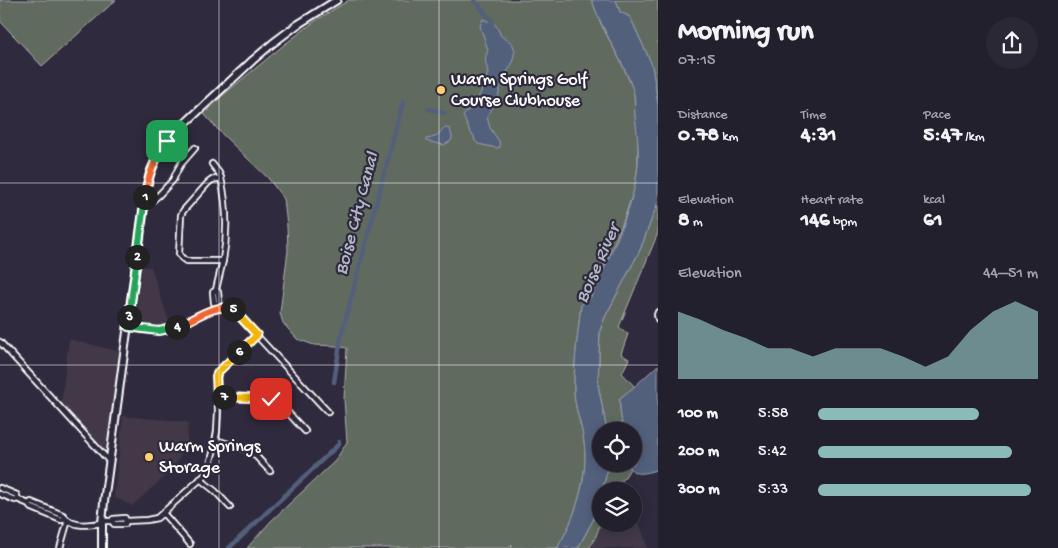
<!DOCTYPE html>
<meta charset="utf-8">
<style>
body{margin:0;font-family:"Gochi Hand",sans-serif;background:#2b2836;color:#f1f3f6;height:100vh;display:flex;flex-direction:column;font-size:19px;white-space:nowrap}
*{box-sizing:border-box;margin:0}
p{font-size:16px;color:#a3a3aa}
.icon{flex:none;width:28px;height:28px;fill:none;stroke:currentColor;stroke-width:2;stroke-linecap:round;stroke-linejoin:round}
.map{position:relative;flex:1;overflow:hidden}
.sheet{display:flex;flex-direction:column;background:#23202e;width:400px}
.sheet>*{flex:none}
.controls{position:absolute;left:592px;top:422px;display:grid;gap:10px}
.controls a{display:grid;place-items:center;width:50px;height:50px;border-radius:50%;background:#23202e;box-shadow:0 2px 12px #0003,0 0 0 1px #403e4a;font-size:25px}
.pin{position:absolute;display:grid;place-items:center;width:42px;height:42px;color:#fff;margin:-21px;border-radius:10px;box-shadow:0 2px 8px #0006}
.km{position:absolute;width:25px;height:25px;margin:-12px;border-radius:50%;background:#222;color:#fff;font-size:14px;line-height:25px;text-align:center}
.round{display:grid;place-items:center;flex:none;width:52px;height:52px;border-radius:26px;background:#2b2836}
.summary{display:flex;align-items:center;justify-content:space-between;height:85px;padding:0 20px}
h1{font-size:28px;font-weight:700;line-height:38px}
.figures{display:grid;grid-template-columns:repeat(3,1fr);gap:8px;height:85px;padding:5px 20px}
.figures div{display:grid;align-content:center}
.figures b{font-size:21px;font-weight:700}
.figures small{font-size:14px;font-weight:400}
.figures p{font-size:14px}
.chart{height:140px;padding:10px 20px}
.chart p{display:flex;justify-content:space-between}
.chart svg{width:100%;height:90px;margin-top:5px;fill:#8bbbb9;opacity:.7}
ul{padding:0 20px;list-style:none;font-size:16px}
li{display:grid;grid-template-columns:80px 60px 1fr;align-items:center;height:38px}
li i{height:12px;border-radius:6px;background:#8bbbb9}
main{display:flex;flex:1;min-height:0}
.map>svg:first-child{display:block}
</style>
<main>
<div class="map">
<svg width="658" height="548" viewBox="0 0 658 548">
<rect width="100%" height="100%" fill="#2f2a3d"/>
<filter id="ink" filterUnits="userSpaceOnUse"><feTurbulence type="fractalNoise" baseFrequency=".02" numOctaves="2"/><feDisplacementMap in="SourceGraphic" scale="10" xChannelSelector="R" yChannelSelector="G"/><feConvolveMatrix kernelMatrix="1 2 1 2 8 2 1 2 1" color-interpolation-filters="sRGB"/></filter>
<g filter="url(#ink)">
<!-- built -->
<g fill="#423946">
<polygon points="142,267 151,267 170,325 155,327 134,325"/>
<polygon points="69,339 121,352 105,451 61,404"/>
<polygon points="123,416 188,422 187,445 172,470 132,506 114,497"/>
<polygon points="634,508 648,548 579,548 601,513 601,524 634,524"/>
</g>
<!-- green -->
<g fill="#616a5e" stroke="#b0b4ae">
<polygon points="0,0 116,0 42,66 0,21"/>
<path d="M349,0h243l9,24 21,40 12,27 1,23 3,23v27l-3,23 -12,35 -32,75 -10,8c-3,28 -7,57 -7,84 0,18 8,36 10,53 5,34 -9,78 -27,106h-46l1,-4 -3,4h-262l24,-27 64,-60 12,-19 -3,-43 3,-51 -11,-2 -22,-1 -17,-6 -14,-16 -3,-10 8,-63 -1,-24 -3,-27 -16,-21 -46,-44 -18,-20 19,-19 62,-51 30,-23z"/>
<polygon points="616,0 658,0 658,105 652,65 630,17 620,12"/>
<path d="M658,202v31l-39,94 9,7 -7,20 8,5 -7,14 13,14 -15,11c-1,10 2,23 3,33h-16l-9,-46 2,-55 5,-13 35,-67z"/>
<polygon points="609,464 629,464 630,469 623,480 615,484 612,491 602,491"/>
<path d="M601,495c0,21 1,35 -12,53h-11l15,-28z"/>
</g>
<!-- water -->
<g fill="#52607b" stroke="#97a0b0">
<path d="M592,0h24l4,12 10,5 22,48 6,40v97l-18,48 -35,67 -5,13 -2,55 9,46h-6v33h8l-7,27h-1v4l-8,25 -14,26 -1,2h-21c18,-28 32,-72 27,-106 -2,-17 -10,-35 -10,-53 0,-28 4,-56 7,-84l10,-8c18,-40 43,-88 47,-132 1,-16 -1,-33 -3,-49 -1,-8 1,-18 -2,-26 -10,-31 -31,-58 -41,-90z"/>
<polygon points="483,19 487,21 492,21 497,27 501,36 512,43 515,50 512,64 503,79 497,100 487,117 490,128 499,141 500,147 497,148 478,144 475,141 474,136 470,132 463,116 477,100 484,86 488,73 485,59 488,50 480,26"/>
<path d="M444,128h3l3,1 2,8 -1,4 -7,4 -18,-4v-2c9,-1 12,-4 18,-11z"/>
<path d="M658,365v104l-2,1c-10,3 -24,8 -27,-6h5v-33h-11c-1,-10 -4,-23 -3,-33l15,-12z"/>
</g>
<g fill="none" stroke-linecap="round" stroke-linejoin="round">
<!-- canal -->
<g stroke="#52607b" stroke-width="4.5">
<polyline points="474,0 492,21 492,25"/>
<polyline points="429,109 445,113"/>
<polyline points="342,333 403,102"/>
<polyline points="334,382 341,337"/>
<polyline points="229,548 339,444 339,442"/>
</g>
<!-- street casing -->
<g stroke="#fff" stroke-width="8">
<g id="street">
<path d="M212,164l7,9 2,5c6,27 7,55 2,82 -2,10 -5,20 -7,30l-3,2 1,11 3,1 2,-2 -1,-10 -2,-2"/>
<polyline points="221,178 212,180 208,183 183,211 181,215 179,254 182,258 186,261 223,261"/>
<polyline points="144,200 153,200 158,196 173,180 177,171 181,164 195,148"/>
<polyline points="658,312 657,315 658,319"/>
<path d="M128,327c14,2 28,6 42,2 18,-5 45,-28 62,-20l96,103"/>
<polyline points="0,342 110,462"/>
<polyline points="217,396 271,399 280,404 305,431"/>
<polyline points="216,440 251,451 270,471"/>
<polyline points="200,479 215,491 230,507"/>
<polyline points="0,488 17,495 17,499 15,500 0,494"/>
<path d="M17,499l12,5 2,-2 32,13c9,13 25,10 39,8"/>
<polyline points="29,504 30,507 61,520 66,519"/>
<polyline points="163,513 190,544"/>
<polyline points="102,521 112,521 113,519 125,518 126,521 125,524 114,524 112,521"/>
<polyline points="126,521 147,520 157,518 204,476 209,468 214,449 217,431 218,412 217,376 220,370 257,335"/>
<polyline points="60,548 68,520"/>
</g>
</g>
<!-- secondary casing -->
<g stroke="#fff" stroke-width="10">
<polyline id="secondary" points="102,548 102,523 104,502 146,191 150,173 158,154 167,141 178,130 253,60 273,43 297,25 337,0"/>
</g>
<!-- street -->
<use href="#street" stroke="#2f2a3d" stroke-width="4.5"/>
<!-- secondary -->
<use href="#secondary" stroke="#2f2a3d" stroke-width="6"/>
</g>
</g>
<g fill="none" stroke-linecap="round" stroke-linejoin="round" filter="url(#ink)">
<!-- split-1 casing -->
<g stroke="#fff" stroke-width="10">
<path id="split-1" d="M145,197c3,-22 10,-38 22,-56"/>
</g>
<!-- split-2 casing -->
<g stroke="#fff" stroke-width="10">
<polyline id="split-2" points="137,257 145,197"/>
</g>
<!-- split-3 casing -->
<g stroke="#fff" stroke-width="10">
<polyline id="split-3" points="129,317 137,257"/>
</g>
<!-- split-4 casing -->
<g stroke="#fff" stroke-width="10">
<polyline id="split-4" points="129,317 128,327 159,331 177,327"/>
</g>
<!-- split-5 casing -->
<g stroke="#fff" stroke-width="10">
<path id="split-5" d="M177,327c14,-7 41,-25 56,-18"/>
</g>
<!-- split-6 casing -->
<g stroke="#fff" stroke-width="10">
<polyline id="split-6" points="233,309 257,335 239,352"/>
</g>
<!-- split-7 casing -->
<g stroke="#fff" stroke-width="10">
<polyline id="split-7" points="224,397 217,396 216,376 218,372 239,352"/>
</g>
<!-- split-8 casing -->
<g stroke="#fff" stroke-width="10">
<polyline id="split-8" points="224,397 271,399"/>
</g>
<!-- split-1 -->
<use href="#split-1" stroke="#f0652b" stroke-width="6"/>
<!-- split-2 -->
<use href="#split-2" stroke="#22a559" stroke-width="6"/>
<!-- split-3 -->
<use href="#split-3" stroke="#22a559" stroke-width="6"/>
<!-- split-4 -->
<use href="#split-4" stroke="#22a559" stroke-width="6"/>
<!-- split-5 -->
<use href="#split-5" stroke="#f0652b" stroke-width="6"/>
<!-- split-6 -->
<use href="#split-6" stroke="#f5b400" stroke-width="6"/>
<!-- split-7 -->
<use href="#split-7" stroke="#f5b400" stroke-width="6"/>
<!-- split-8 -->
<use href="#split-8" stroke="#f5b400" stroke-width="6"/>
</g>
<!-- grid -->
<path fill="none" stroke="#fff" stroke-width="1" stroke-opacity="0.55" d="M219,0v548M439,0v548M0,183h658M0,365h658"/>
<!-- markers -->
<g fill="#ffd166" stroke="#2f2a3d" stroke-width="2">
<circle cx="441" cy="90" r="5"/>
<circle cx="149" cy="457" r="5"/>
</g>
<g text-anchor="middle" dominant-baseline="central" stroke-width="4.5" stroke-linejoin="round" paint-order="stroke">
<!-- poi labels -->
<g font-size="18" fill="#fff" stroke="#2f2a3d" text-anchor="start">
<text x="451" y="80">Warm Springs Golf<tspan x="451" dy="21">Course Clubhouse</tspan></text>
<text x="159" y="447">Warm Springs<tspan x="159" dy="21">Storage</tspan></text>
</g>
<!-- water labels -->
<g font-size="19" font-style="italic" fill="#b1b7c4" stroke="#2f2a3d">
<text transform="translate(358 214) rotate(-75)">Boise City Canal</text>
<text transform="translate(599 264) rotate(-66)">Boise River</text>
</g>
</g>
</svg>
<div class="controls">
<a><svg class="icon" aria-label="locate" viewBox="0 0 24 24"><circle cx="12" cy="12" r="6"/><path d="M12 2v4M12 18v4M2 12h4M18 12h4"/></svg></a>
<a><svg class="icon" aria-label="layers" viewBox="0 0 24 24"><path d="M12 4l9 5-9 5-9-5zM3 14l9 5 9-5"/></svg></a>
</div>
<div class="pin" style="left:167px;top:141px;background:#1e9e55"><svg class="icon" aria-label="arrive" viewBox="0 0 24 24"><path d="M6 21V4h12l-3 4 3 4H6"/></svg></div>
<div class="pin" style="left:271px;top:399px;background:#d93025"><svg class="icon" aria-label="check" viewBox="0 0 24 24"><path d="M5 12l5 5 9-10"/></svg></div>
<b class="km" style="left:145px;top:197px">1</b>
<b class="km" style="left:137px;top:257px">2</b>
<b class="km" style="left:129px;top:317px">3</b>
<b class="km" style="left:177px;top:327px">4</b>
<b class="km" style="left:233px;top:309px">5</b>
<b class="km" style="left:239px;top:352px">6</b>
<b class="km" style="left:224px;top:397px">7</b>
</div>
<section class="sheet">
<div class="summary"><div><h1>Morning run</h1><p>07:15</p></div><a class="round"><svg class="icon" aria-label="share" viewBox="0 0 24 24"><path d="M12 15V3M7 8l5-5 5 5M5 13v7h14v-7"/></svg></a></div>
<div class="figures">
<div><p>Distance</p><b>0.78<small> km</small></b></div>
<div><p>Time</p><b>4:31</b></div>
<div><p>Pace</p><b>5:47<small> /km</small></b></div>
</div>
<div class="figures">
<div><p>Elevation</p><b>8<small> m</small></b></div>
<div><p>Heart rate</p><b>146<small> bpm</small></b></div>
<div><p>kcal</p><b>61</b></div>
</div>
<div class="chart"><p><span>Elevation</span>44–51 m</p>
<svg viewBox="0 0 160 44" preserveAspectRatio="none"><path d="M0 44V11L10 15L20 20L30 24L40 29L50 29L60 33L70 29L80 29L90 29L100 33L110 38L120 33L130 20L140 11L150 6L160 11V44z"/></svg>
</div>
<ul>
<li><b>100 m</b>5:58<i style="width:73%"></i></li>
<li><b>200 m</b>5:42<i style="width:88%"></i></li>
<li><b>300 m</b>5:33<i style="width:97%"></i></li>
</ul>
</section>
</main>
